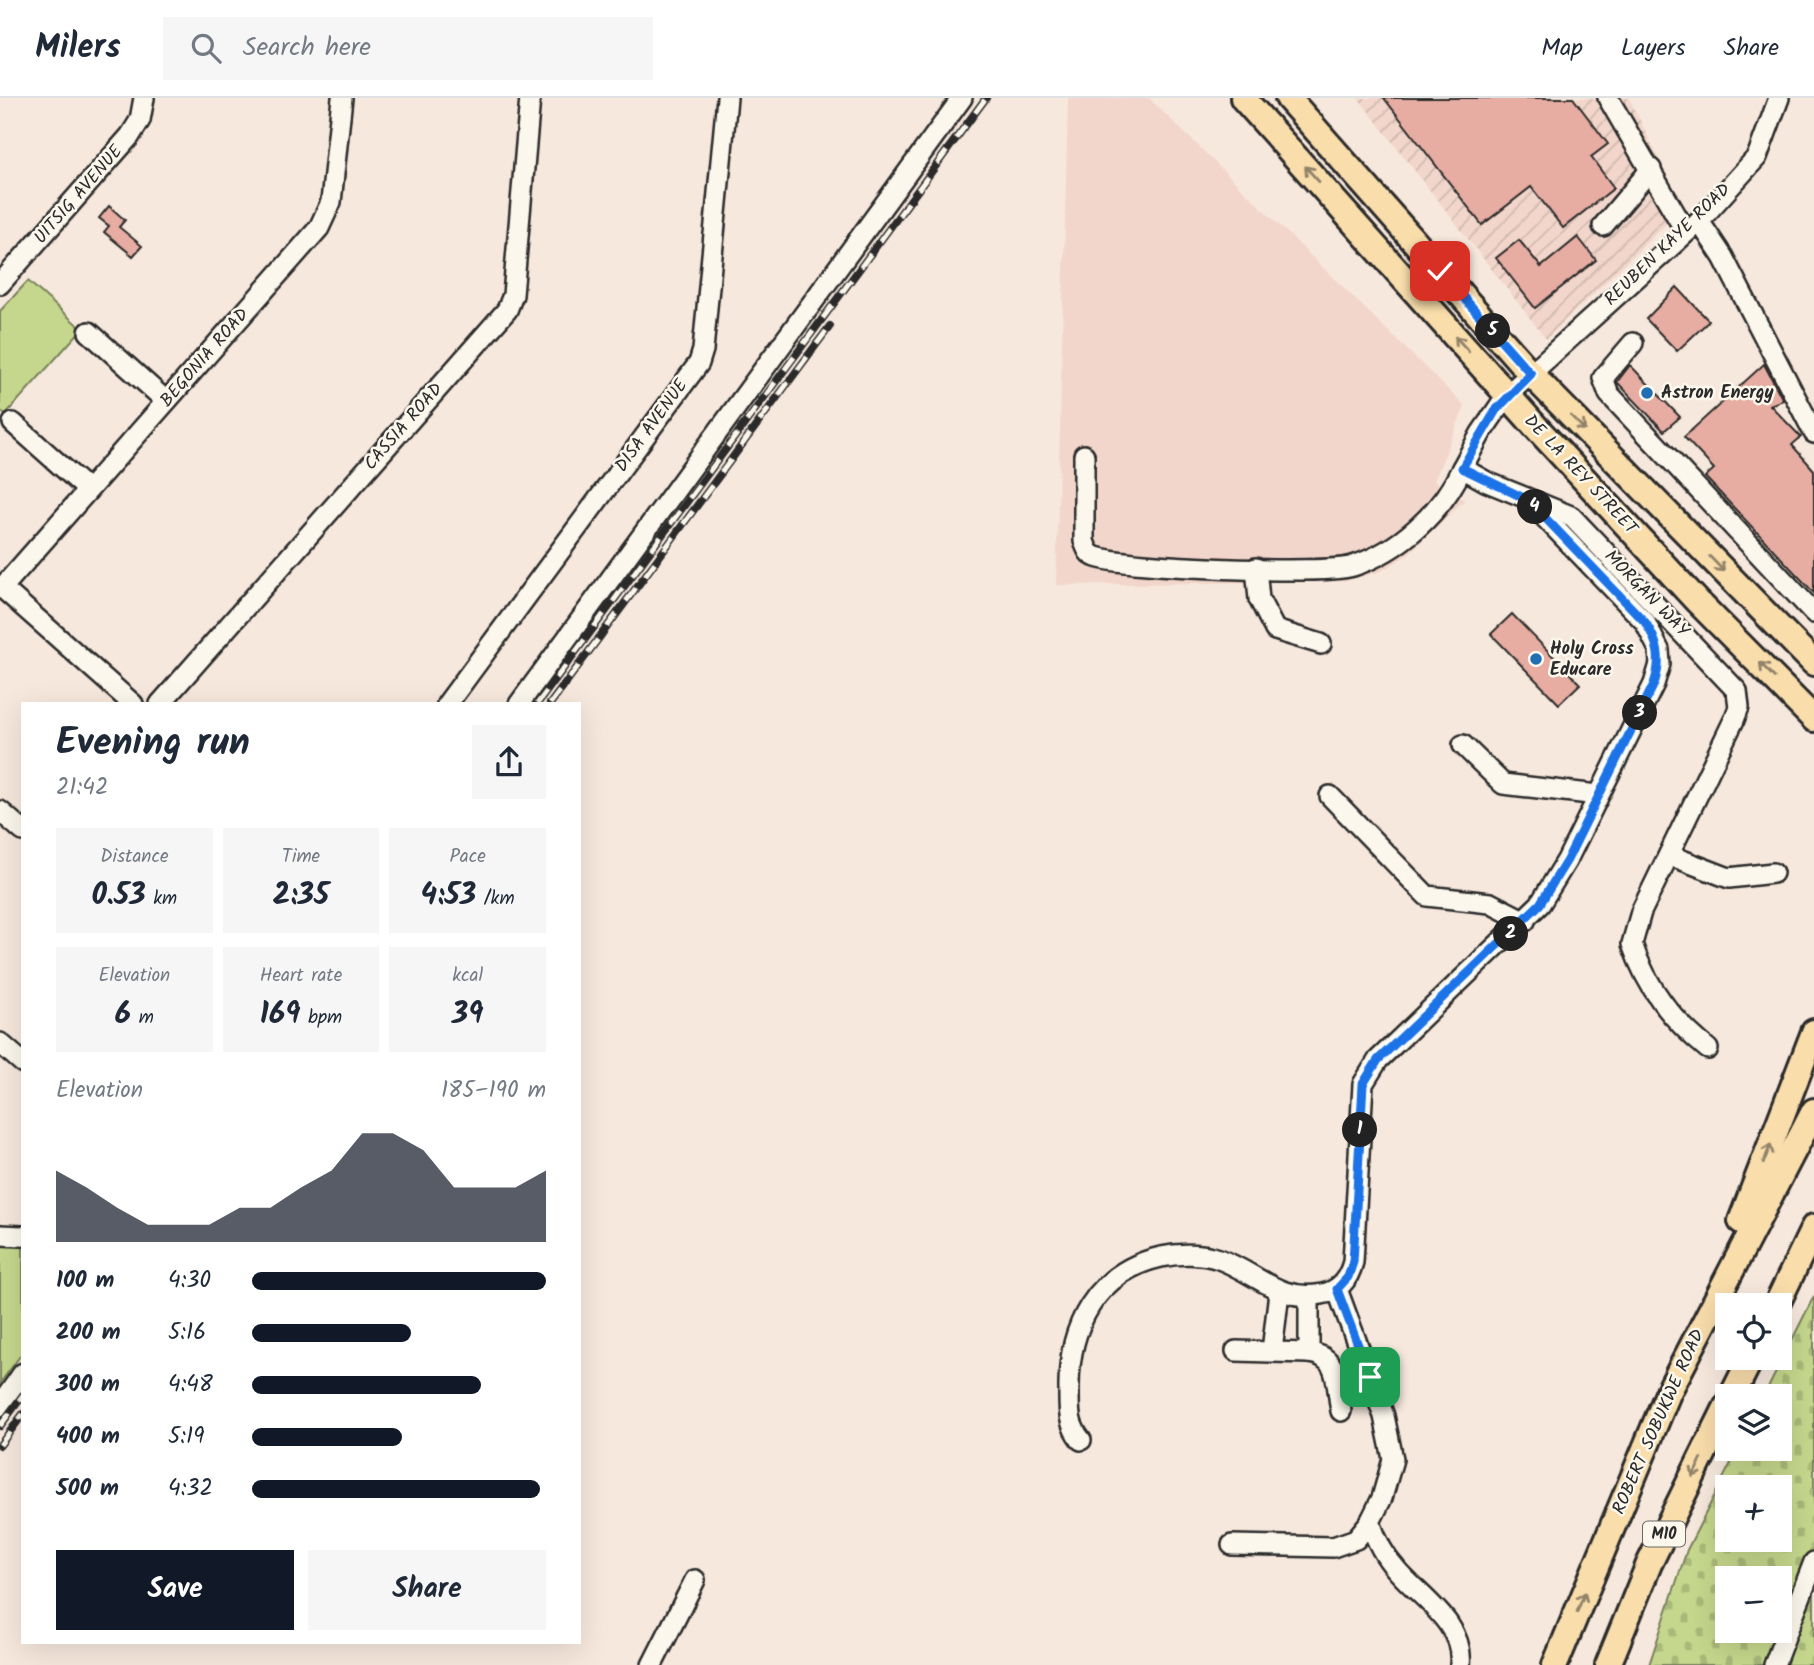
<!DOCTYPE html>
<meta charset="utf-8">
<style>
body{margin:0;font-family:Kalam,sans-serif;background:#f6f6f7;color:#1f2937;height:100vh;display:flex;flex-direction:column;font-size:26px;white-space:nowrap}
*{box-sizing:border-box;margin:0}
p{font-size:23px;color:#747a83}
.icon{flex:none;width:38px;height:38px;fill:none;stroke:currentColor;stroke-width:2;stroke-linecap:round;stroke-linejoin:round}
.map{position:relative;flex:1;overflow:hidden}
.panel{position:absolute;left:21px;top:604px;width:560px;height:942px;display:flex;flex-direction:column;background:#fff;border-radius:0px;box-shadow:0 7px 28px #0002}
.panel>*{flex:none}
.tools{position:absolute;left:1715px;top:1195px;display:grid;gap:14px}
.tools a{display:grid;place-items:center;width:77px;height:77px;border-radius:0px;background:#fff;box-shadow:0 7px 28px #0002;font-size:35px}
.pin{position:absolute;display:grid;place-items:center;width:60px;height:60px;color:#fff;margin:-30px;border-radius:14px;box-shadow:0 4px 10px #0006}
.km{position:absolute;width:35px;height:35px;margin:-18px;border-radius:50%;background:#222;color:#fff;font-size:19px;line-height:35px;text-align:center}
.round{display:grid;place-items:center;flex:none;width:74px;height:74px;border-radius:0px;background:#f6f6f7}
.summary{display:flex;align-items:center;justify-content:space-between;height:119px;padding:0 35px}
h1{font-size:38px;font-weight:700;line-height:52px}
.figures{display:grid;grid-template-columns:repeat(3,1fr);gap:10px;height:119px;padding:7px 35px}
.figures div{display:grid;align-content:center;border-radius:0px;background:#f6f6f7;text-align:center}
.figures b{font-size:30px;font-weight:700}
.figures small{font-size:19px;font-weight:400}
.figures p{font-size:19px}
.chart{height:196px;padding:14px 35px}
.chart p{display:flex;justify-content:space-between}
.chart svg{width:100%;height:126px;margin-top:7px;fill:#111827;opacity:.7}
.action{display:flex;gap:14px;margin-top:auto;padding:14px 35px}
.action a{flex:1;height:80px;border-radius:0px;background:#111827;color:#fff;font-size:28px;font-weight:700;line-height:80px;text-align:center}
.action a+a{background:#f6f6f7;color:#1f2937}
ul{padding:0 35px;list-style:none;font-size:23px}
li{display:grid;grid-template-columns:112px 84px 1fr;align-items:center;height:52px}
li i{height:18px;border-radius:9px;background:#111827}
header{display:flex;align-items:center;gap:42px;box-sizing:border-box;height:98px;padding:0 35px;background:#fff;border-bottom:2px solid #e0e1e3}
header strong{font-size:33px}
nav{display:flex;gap:38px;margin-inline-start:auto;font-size:24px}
.search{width:490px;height:63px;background:#f6f6f7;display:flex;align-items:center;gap:18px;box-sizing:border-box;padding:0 24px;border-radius:0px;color:#747a83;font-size:26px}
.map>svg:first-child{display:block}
</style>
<header>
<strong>Milers</strong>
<div class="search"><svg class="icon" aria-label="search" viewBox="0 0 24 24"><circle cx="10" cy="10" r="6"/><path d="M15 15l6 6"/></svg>Search here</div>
<nav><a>Map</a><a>Layers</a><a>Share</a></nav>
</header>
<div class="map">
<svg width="1814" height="1567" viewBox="0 0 1814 1567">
<defs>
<pattern id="industrial-furrows" width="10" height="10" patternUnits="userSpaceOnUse" patternTransform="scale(1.75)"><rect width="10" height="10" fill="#f2d6cb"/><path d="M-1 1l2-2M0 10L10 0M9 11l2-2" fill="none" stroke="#d0b8ae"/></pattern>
<pattern id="cemetery-stones" width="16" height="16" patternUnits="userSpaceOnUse" patternTransform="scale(1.75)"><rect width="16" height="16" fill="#c5d78c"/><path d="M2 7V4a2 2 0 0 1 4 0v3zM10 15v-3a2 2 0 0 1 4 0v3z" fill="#a9b979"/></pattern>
</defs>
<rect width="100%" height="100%" fill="#f7e8dd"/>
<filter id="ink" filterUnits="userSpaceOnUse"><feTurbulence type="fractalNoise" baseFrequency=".0143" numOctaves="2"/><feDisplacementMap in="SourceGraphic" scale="14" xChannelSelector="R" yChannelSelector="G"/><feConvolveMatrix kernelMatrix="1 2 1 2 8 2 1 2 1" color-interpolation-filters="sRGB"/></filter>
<g filter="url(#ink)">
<!-- built -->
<polygon fill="#f2d6cb" points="1068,0 1149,0 1465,308 1434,383 1465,402 1407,457 1382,473 1345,483 1056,487"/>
<!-- industrial -->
<polygon fill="url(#industrial-furrows)" points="1358,0 1629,0 1683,110 1546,241"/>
<!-- cemetery -->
<path fill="url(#cemetery-stones)" stroke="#78815c" stroke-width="2" fill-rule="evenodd" d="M1814,1198v369h-165l38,-115 51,-101h42v-53h-16zM1727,1390h53v52h-53zM1727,1480h53v53h-53z"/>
<!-- park -->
<g fill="#c5d78c" stroke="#78815c" stroke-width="2">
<polygon points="28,183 82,231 5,317 0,312 0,213"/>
<polygon points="0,1146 23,1149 23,1254 0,1285"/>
</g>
<!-- building -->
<g fill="#e7ada2" stroke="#2b2b2b" stroke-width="2">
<polygon points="1384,0 1573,0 1608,46 1591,59 1614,90 1563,130 1531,89 1482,127"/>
<polygon points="109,108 125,122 119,129 142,148 133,158 104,134 109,128 99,120"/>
<polygon points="1578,139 1596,162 1535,210 1496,160 1519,142 1541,169"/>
<polygon points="1677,189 1709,223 1677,253 1646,221"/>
<polygon points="1764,266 1783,302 1770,307 1801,339 1792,347 1814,372 1814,495 1705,379 1714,371 1684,339"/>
<polygon points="1630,267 1680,319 1664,333 1617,284"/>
<polygon points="1512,516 1580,586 1559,606 1491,536"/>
</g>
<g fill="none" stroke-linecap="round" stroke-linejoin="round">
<!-- minor casing -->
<g stroke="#2b2b2b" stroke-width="24">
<g id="minor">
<polyline points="1608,0 1686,134"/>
<polyline points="1699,123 1723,159 1814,335"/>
<polyline points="1603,128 1651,71"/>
<polyline points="0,186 130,38 140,22 144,0"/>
<polyline points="89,234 166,303"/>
<polyline points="1633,245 1603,280 1609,296 1814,515"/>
<polyline points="13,325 88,392"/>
<path d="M1084,357v86c3,8 4,13 12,16 28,10 230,18 257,9 46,-15 89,-54 109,-98"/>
<polyline points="1256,470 1259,501 1275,532 1321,546"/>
<polyline points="0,488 133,606"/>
<polyline points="2,490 319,130 331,104 342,0"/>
<polyline points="160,606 507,212 513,197 530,0"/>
<polyline points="447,606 699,265 703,252 727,0"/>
<polyline points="519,606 962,0"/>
<polyline points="1463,647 1503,686 1598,697"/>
<polyline points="1330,698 1427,798 1490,805 1525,823"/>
<polyline points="0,713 23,733"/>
<polyline points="1669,757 1729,780 1773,775"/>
<polyline points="0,945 23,965"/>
<path d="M1708,951c-36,-29 -61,-61 -76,-105l9,-32 93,-192 5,-13 -2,-16 -166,-175 -84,-34 -25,-14 19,-35 26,-38 192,-174 58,-64 22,-59"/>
<polyline points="0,1137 23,1138"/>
<path d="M1309,1199v56c31,3 27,32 32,58"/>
<polyline points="1236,1253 1309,1255"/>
<polyline points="1272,1253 1279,1194"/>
<polyline points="0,1308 23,1275"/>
<path d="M1081,1342c-13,-16 -12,-30 -12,-50 -1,-62 26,-118 92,-133 18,-4 41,-4 58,2 38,14 61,44 103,35 18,-3 27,-16 31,-32l10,-178 15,-24 162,-156 27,-44 87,-176 6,-20 -1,-14 -14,-28 -117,-122"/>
<path d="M1370,1424c6,18 13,33 26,47 23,28 69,54 64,96"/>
<polyline points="1232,1447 1333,1449 1356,1441 1370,1424 1382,1400 1393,1361 1384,1318 1337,1191"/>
<polyline points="652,1567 695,1482"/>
<polyline points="1774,1567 1814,1464"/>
</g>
</g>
<!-- major casing -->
<g stroke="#2b2b2b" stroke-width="30">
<g id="major">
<polyline points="1243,0 1535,328 1697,503 1814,621"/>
<polyline points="1288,0 1531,276 1814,565"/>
<polyline points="1741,1123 1814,934"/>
<polyline points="1776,1208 1814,1129"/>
<polyline points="1732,1298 1751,1260"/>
<polyline points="1555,1567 1669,1293 1814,1013"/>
<polyline points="1608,1567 1649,1466 1727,1308"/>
</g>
</g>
<!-- minor -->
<use href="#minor" stroke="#fbf7ec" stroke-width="19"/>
<!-- major -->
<use href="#major" stroke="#f9ddab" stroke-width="24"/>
<!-- rail casing -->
<g stroke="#2b2b2b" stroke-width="8">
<g id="rail">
<polyline points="537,606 986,0"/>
<polyline points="550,606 830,228"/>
<polyline points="0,1328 23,1297"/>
<polyline points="0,1347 23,1316"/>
</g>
</g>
<!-- rail -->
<use href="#rail" stroke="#fbf7ec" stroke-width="5" stroke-dasharray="16" stroke-linecap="butt"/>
</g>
<!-- one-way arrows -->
<defs><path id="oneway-shaft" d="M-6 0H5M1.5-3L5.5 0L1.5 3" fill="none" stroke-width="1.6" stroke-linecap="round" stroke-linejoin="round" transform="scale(1.75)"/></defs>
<g stroke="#92846b">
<use href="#oneway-shaft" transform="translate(1312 76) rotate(-132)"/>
<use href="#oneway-shaft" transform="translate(1462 246) rotate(-132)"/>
<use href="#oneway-shaft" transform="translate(1578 325) rotate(45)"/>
<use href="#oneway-shaft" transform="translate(1717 466) rotate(46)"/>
<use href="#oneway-shaft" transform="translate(1767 572) rotate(-134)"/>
<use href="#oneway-shaft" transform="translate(1767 1056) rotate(-69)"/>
<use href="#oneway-shaft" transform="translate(1697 1370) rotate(116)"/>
<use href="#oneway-shaft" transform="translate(1581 1504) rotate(-68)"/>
</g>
</g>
<g fill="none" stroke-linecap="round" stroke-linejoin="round" filter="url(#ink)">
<!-- route casing -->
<g stroke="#fff" stroke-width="14">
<path id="route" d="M1370,1279l-33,-88 11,-12 5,-15 10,-178 15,-24 162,-156 27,-44 87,-176c8,-24 5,-41 -9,-62l-117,-122 -66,-32 34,-58 35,-36 -91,-103"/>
</g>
<!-- route -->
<use href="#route" stroke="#1a73e8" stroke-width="9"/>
</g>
<!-- markers -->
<g fill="#1f6fb2" stroke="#fbf7ec" stroke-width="2.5">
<circle cx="1647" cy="295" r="7"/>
<circle cx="1536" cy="561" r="7"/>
</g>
<g text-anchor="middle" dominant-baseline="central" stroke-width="5" stroke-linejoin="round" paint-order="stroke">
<!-- shield labels -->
<rect fill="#fbf7ec" stroke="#696865" stroke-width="2" x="1643" y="1423.5" width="42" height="25" rx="5"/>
<g font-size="16" font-weight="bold" fill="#2b2b2b">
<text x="1664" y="1436">M10</text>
</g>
<!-- street labels -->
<g font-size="18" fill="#2b2b2b" stroke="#fbf7ec">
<text transform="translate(79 97) rotate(-49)">UITSIG AVENUE</text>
<text transform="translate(1668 147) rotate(-44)">REUBEN KAYE ROAD</text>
<text transform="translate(205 260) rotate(-49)">BEGONIA ROAD</text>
<text transform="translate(652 328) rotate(-54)">DISA AVENUE</text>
<text transform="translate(404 329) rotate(-49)">CASSIA ROAD</text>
<text transform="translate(1580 377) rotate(47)">DE LA REY STREET</text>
<text transform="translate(1646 496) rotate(46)">MORGAN WAY</text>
<text transform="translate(1659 1324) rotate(-66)">ROBERT SOBUKWE ROAD</text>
</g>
<!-- poi labels -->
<g font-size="18" font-weight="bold" fill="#2b2b2b" stroke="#fbf7ec" text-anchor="start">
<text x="1661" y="295">Astron Energy</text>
<text x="1550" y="551">Holy Cross<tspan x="1550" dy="21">Educare</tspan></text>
</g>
</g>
</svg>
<div class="tools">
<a><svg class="icon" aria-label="locate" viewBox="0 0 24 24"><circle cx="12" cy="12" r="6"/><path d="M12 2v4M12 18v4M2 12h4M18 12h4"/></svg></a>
<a><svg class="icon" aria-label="layers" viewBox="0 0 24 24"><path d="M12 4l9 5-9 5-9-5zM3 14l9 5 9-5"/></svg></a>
<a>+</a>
<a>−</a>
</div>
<div class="pin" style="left:1370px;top:1279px;background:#1e9e55"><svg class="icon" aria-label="arrive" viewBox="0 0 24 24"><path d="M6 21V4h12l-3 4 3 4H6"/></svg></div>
<div class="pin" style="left:1440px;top:173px;background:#d93025"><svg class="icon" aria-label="check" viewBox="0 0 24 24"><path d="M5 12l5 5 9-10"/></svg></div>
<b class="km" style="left:1360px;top:1032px">1</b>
<b class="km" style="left:1511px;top:836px">2</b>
<b class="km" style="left:1640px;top:615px">3</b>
<b class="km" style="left:1535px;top:409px">4</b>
<b class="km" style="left:1493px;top:233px">5</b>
<section class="panel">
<div class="summary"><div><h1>Evening run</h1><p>21:42</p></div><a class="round"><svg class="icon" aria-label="share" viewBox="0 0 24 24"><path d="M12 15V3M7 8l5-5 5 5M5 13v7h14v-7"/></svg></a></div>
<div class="figures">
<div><p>Distance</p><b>0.53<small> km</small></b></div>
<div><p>Time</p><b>2:35</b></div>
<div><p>Pace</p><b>4:53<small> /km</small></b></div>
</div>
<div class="figures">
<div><p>Elevation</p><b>6<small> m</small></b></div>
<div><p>Heart rate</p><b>169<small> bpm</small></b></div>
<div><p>kcal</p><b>39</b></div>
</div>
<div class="chart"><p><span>Elevation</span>185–190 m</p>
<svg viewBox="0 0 160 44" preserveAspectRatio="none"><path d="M0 44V19L10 25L20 32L30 38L40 38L50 38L60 32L70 32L80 25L90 19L100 6L110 6L120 12L130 25L140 25L150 25L160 19V44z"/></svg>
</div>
<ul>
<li><b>100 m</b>4:30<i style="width:100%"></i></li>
<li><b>200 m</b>5:16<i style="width:54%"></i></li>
<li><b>300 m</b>4:48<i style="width:78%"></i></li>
<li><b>400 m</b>5:19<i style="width:51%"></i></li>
<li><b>500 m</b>4:32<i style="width:98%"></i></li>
</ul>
<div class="action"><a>Save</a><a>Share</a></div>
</section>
</div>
